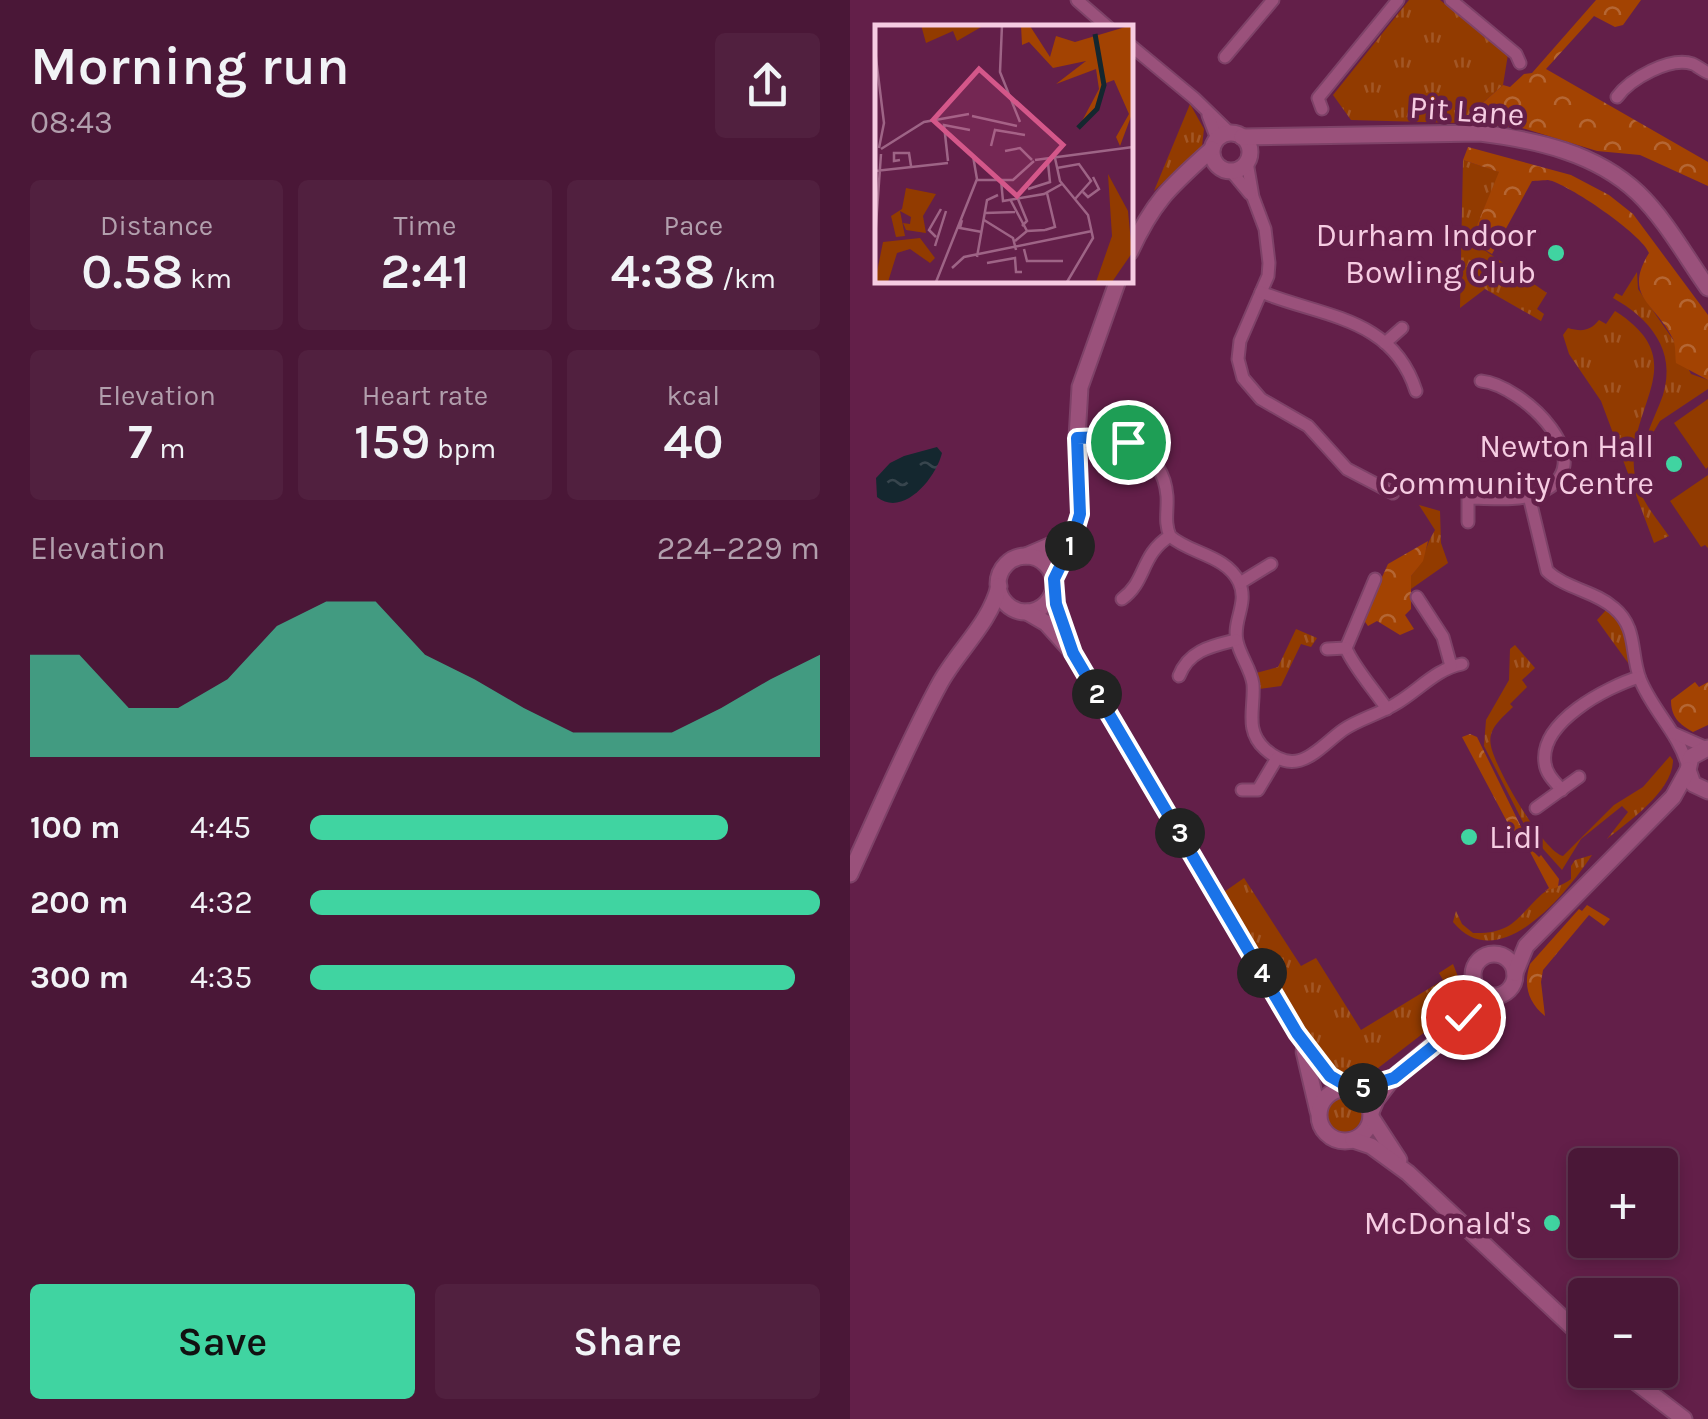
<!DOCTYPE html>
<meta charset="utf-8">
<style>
body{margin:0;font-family:Karla,sans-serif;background:#51203f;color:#f1f3f6;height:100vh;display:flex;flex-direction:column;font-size:38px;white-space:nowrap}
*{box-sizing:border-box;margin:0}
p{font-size:32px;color:#b29fad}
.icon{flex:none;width:55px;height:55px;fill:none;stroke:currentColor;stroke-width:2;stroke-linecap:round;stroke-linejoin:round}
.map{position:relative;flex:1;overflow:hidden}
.details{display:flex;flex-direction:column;background:#4a1737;width:850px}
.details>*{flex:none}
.controls{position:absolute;left:718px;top:1148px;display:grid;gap:20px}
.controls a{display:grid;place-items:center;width:110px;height:110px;border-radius:10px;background:#4a1737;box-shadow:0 5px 15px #0003,0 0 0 2px #613652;font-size:50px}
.pin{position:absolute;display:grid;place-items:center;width:85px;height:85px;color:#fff;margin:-42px;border:5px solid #fff;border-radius:50%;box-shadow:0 2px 10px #0007}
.km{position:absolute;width:50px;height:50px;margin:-25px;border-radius:50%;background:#222;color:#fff;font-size:28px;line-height:50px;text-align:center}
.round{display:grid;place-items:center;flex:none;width:105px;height:105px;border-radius:10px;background:#51203f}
.overview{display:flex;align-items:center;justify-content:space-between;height:170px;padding:0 30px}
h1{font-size:55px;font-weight:600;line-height:75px}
.stats{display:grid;grid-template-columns:repeat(3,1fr);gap:15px;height:170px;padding:10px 30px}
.stats div{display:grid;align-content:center;border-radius:10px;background:#51203f;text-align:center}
.stats b{font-size:50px;font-weight:600}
.stats small{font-size:28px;font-weight:400}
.stats p{font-size:28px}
.chart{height:280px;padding:20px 30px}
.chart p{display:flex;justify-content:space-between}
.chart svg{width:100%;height:180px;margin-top:10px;fill:#40d4a1;opacity:.7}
.action{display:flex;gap:20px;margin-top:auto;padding:20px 30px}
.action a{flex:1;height:115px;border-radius:10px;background:#40d4a1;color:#111;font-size:40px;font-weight:600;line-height:115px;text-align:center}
.action a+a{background:#51203f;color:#f1f3f6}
ul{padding:0 30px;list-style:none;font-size:32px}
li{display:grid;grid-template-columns:160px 120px 1fr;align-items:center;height:75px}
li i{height:25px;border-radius:12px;background:#40d4a1}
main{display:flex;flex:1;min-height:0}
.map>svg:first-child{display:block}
</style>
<main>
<section class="details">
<div class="overview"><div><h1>Morning run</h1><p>08:43</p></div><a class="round"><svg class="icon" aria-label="share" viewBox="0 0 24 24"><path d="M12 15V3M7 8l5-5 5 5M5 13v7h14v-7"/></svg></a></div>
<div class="stats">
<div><p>Distance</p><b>0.58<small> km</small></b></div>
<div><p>Time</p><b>2:41</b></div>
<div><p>Pace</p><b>4:38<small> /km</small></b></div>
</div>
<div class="stats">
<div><p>Elevation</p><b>7<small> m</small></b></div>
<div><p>Heart rate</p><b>159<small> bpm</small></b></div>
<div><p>kcal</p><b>40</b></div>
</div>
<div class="chart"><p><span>Elevation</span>224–229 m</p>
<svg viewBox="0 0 160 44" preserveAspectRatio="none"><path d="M0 44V19L10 19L20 32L30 32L40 25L50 12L60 6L70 6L80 19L90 25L100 32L110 38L120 38L130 38L140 32L150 25L160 19V44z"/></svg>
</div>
<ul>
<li><b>100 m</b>4:45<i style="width:82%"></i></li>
<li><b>200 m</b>4:32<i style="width:100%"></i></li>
<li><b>300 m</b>4:35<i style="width:95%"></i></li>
</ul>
<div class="action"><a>Save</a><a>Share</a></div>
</section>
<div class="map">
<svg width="858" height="1419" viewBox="0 0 858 1419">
<defs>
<pattern id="grass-tufts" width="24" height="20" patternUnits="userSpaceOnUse" patternTransform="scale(2.5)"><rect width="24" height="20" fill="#923b00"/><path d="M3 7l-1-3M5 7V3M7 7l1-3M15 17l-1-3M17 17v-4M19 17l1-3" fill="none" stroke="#a25625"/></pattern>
<pattern id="forest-crowns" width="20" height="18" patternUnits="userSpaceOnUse" patternTransform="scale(2.5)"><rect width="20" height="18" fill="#a34302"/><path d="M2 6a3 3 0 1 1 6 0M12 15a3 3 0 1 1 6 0" fill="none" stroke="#b56633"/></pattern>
<pattern id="water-ripples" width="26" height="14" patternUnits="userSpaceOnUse" patternTransform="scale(2.5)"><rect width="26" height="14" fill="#14272f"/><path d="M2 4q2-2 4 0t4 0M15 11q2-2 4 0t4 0" fill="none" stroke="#37454d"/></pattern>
</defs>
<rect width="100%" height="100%" fill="#631f49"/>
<!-- grass -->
<g fill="url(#grass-tufts)">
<polygon points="559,0 590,0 658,54 653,85 610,123 501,120 483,95"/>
<polygon points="340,104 354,129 352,146 304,191"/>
<polygon points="613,160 650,172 625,230 624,243 697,293 687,309 694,314 691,321 635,289 610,308"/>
<path d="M787,272l1,17 36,52 17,33 17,6v9l-48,32 -10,17 -4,2c4,-16 12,-30 17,-45 14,-45 -14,-77 -50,-97l3,-5 6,3z"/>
<path d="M765,311c82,52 8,96 20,165 4,22 21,42 34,60l-15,7 -53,-142 -32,-47 -6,-19 5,-7c14,4 22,3 31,-8l7,4z"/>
<path d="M569,505l21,6 1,32 7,20 -37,26v-13c13,-15 14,-30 24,-46z"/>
<polygon points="757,609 775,631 781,667 747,620"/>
<polygon points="446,629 467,638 461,647 451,644 431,686 409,689 406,673 428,667"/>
<path d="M665,645l20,23 -13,12 5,7 -17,17 3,3c-11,11 -26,22 -22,39 4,22 52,105 72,110l51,-51 29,-18 27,-31 3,4c0,31 -44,61 -66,79l21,-27 -6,-6 -41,33 -19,31 -34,-38 -44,-86 2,-26 23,-40 1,-31z"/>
<path d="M742,855c-25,38 -93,123 -139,67l3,-11 6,13 11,9c40,1 43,-15 69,-39 9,-8 20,-7 29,-15v-13l4,-6z"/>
<path d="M394,878l57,88 15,-8 45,72 82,-50 -4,-7 14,-9 6,15 -12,36 -78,60c-12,4 -19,5 -30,-2 -24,-14 -96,-149 -115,-181z"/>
<circle cx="494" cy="1114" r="18"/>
</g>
<!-- forest -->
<g fill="url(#forest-crowns)">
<polygon points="746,0 791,0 773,25 765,27 744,16 696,69 858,162 858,186 790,155 747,151 672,128 610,123 653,85 660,87 674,74 682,73"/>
<path d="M618,147l103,28 38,20 24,19 75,101v65l-32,-17c-1,-7 0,-17 -3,-24 -17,-36 -51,-42 -24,-86 -6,-18 -82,-70 -101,-73 -1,0 -14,1 -16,1l-40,73 -18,-11 1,-13 24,-58 -36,-12z"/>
<polygon points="578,541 573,561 561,576 561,609 555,615 564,629 550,635 527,621 518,626 513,619 538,564"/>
<path d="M845,682l4,5 9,-5v43l-15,7c-14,-8 -22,-15 -22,-32z"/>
<polygon points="620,734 627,737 676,837 674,842 689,857 691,855 709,879 708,887 695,891 699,888 678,848 671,848 612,737"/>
<path d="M737,905l23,14 -6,7 -15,-11 -46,55 -2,12 4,34c-17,-14 -22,-31 -15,-52l49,-55 3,2z"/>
</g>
<!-- pitch -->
<g fill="#923b00">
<polygon points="858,399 858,467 856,469 824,423"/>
<polygon points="858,475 858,548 855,545 851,547 820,501"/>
</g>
<!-- water -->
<path fill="url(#water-ripples)" d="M87,447l5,6c-6,25 -39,65 -65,44l-1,-19 14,-15 14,-7z"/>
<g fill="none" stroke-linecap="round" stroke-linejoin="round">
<!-- minor casing -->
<g stroke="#7e4268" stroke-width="15">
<g id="minor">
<polyline points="227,0 259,28"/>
<polyline points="601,0 666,54 670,63"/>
<polyline points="280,45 344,98 380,133"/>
<polyline points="375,57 423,0"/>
<path d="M767,97c13,-18 53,-41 76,-33 1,0 14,9 15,9"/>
<polyline points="472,109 468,98 548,0"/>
<polyline points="358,115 367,139"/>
<polyline points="397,162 403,197 415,229 419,263 418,276 390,341 388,359 393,378 411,399 458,426 497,469 543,493"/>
<polyline points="381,171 400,194"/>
<path d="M411,292c61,25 132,25 155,99"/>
<polyline points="535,343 552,328"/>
<path d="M227,438c40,-2 86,9 90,58 1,15 -3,26 3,40 20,18 56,19 69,46 10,21 -7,39 -2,59 3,15 14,28 16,43 2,24 -9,46 12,65 33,30 53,-1 78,-19 16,-11 37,-16 54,-27 22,-13 39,-34 65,-39"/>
<path d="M679,496l18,75c19,18 48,20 67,37 24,20 16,45 26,71 12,31 39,54 48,88"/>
<path d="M618,522v-24c22,0 50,4 71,-5 67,-28 -16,-108 -58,-112"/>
<path d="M525,579l-29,69c6,17 30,44 41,61"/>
<polyline points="390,583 421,564"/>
<polyline points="567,597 593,637 601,666"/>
<path d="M272,599c25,-18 18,-44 48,-63"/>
<polyline points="477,649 496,648"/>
<path d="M329,676c10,-26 33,-30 57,-36"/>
<polyline points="823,733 857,748"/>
<polyline points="392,790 408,790 427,758"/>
<path d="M712,790c-7,-8 -16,-16 -17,-27 -6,-41 62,-76 94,-86"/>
<polyline points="686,808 729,777"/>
</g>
</g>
<!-- tertiary casing -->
<g stroke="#7e4268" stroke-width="19">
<g id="tertiary">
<circle cx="381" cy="152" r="19"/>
<path d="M392,137l238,-4c56,7 116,20 158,60 28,27 48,64 70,95"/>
<path d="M280,252c24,-52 40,-65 82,-103"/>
<polyline points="176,556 204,544 224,527"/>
<circle cx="176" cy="584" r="28"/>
<polyline points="204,579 230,514 227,438 230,387 268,280"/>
<polyline points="204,590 206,604 218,640"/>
<polyline points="177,612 196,623 223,653 447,1033 480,1077 496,1089"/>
<polyline points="858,748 841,757 838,770 843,784 858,791"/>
<path d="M0,874c29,-63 56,-128 89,-189 18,-34 51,-61 60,-99"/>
<circle cx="644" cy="975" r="21"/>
<polyline points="665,973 676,946 823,797 838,770"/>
<polyline points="454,1051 468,1111"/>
<circle cx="495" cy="1115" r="26"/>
<polyline points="521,1112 526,1100 543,1078 641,996"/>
<polyline points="521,1117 549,1160"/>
<polyline points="503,1140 521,1146 558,1173 735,1339"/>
<polyline points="770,1370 834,1419"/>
</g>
</g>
<!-- minor -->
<use href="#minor" stroke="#9a517b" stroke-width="11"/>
<!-- tertiary -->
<use href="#tertiary" stroke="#9a517b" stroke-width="15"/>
</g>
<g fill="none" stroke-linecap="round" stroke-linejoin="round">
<!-- route casing -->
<g stroke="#fff" stroke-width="20">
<polyline id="route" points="278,442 254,437 227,438 230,514 221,544 204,579 206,604 223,653 447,1033 480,1076 504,1090 544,1078 606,1028 613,1017"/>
</g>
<!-- route -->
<use href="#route" stroke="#1a73e8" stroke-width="12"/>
</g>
<!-- markers -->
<g fill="#40d4a1" stroke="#631f49" stroke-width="4">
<circle cx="706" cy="253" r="10"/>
<circle cx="824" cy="464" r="10"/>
<circle cx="619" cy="837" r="10"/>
<circle cx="702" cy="1223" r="10"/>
</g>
<g text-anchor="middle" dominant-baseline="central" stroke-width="9" stroke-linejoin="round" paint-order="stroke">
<!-- street labels -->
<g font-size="32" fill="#f6cce2" stroke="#631f49">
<text transform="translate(617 111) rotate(4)">Pit Lane</text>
</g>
<!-- poi labels -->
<g font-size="32" fill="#f6cce2" stroke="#631f49" text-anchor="end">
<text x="686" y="235">Durham Indoor<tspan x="686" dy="37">Bowling Club</tspan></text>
<text x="804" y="446">Newton Hall<tspan x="804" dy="37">Community Centre</tspan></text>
<text x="639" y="837" text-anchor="start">Lidl</text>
<text x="682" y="1223">McDonald's</text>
</g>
</g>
<!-- overview -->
<g transform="translate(25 25)">
<rect width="258" height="258" fill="#631f49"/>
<path d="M46,0h62v1l-26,15 -4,-10 -27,12zM31,163l30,6 -13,22 3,17 -20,-3 -3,-7 7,1 1,-7 -11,-6 5,25 -9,1 -5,-21 11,-7z" fill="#923b00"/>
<path d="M146,0l9,1 20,31 6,-21 19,6 57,-17v89l-12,32 -4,-9 13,-23 -15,-34 -8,3 -8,28 -17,12 18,-34 -3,-20 -40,15 30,-23 -33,7 -24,-26 -7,3z" fill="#a34302"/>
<path d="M233,149l20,37 4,42 -20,29h-16l16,-46zM45,213l15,20 -5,5 -20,-14 -13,4 -9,29h-13l8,-40z" fill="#923b00"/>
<path fill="none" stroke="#14272f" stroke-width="5" d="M203,103l19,-19 7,-24 -9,-51"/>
<path fill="none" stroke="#9e6486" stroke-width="2.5" d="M127,0l-2,47 20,50M0,25l9,73 -5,25M97,91l45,10M116,121l4,-16 30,5M6,124l43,-27 45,-8M130,126l15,-3 12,12M180,133l5,23 28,34 5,23 -26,44M25,135l-6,1v-8h15l2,13M160,135l98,-13M73,136l-4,-36 26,5M182,143l22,-4 12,17 -16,18M0,146l73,-8M102,155h36l21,-19M126,155l2,21 41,-7 18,-10M153,164l22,-7 -2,-19M208,167l5,5 11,-8 -6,-12M135,174l17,32M143,174l9,22 -5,5M110,188l30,-1M87,195l-2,8 22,4M109,195l29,18 3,12M170,205l10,-3 -8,-34M61,212l-7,-7 12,-21M0,214l6,-85M140,216l12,-10 18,-1M60,221l11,-35M149,224l3,12h36M102,232l10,-57 11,-5M112,238l28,-5 1,14h6M77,243l12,-11 128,-26M61,257l41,-103 -4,-23"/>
<path fill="#d4578a" fill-opacity="0.15" stroke="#d4578a" stroke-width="5" d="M104,44l84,76 -46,51 -84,-76z"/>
<rect width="258" height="258" fill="none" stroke="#f6cce2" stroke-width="5"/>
</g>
</svg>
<div class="controls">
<a>+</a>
<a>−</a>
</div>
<div class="pin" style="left:278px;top:442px;background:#1e9e55"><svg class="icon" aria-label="arrive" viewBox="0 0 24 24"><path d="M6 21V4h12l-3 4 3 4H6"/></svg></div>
<div class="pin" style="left:613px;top:1017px;background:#d93025"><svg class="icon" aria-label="check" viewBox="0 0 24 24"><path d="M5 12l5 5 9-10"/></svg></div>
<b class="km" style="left:220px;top:546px">1</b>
<b class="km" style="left:247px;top:694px">2</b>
<b class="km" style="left:330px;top:833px">3</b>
<b class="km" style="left:412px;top:973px">4</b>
<b class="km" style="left:513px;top:1088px">5</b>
</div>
</main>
